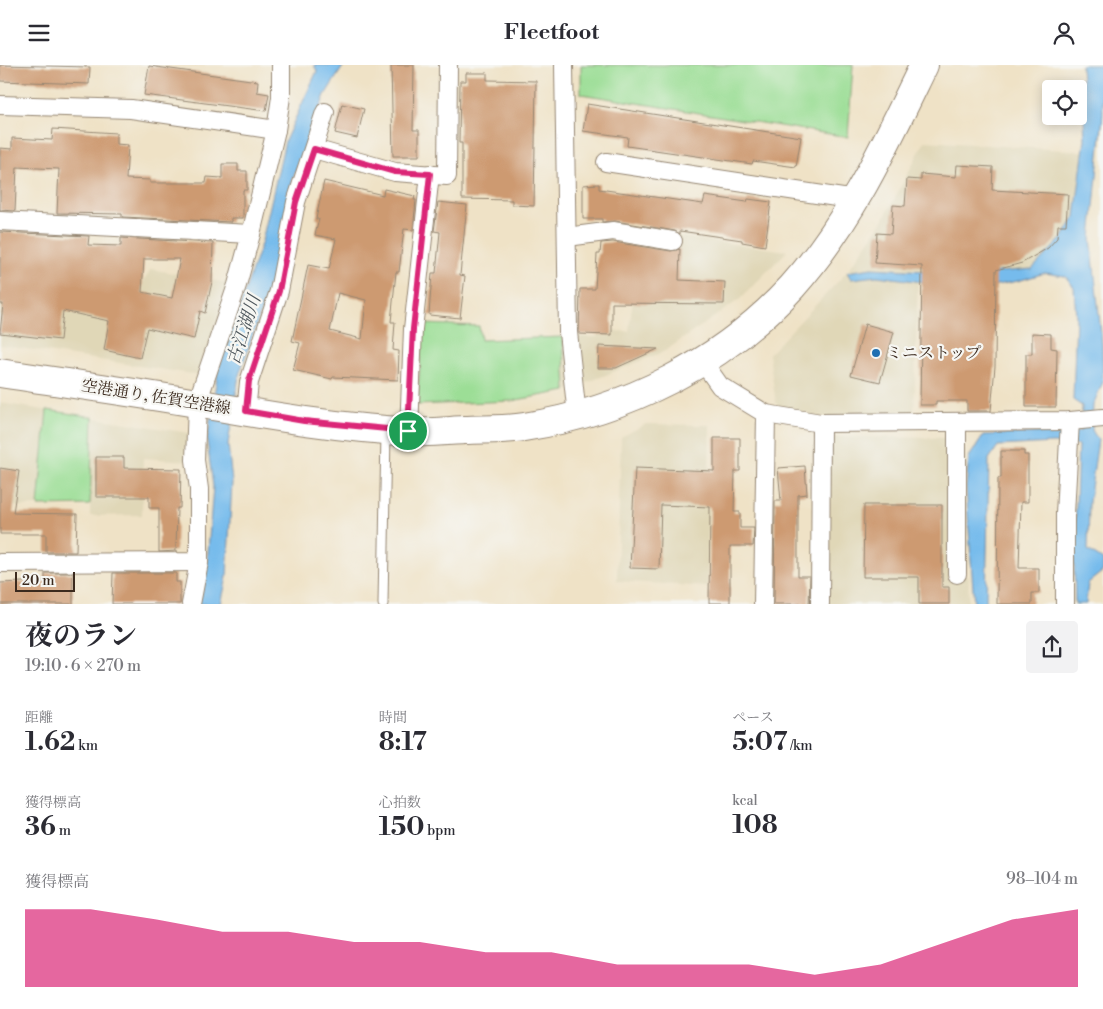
<!DOCTYPE html>
<html lang="ja">
<meta charset="utf-8">
<style>
body{margin:0;font-family:"Libre Bodoni","Noto Serif JP",serif;background:#f2f2f3;color:#2b2b33;height:100vh;display:flex;flex-direction:column;font-size:19px;white-space:nowrap}
*{box-sizing:border-box;margin:0}
p{font-size:16px;color:#7c7c81}
.icon{flex:none;width:28px;height:28px;fill:none;stroke:currentColor;stroke-width:2;stroke-linecap:round;stroke-linejoin:round}
.map{position:relative;height:539px;overflow:hidden}
.sheet{display:flex;flex-direction:column;background:#fff;flex:1}
.sheet>*{flex:none}
.buttons{position:absolute;left:1042px;top:15px;display:grid;gap:10px}
.buttons a{display:grid;place-items:center;width:45px;height:45px;border-radius:5px;background:#fff;box-shadow:0 2px 12px #0003;font-size:25px}
.scale{position:absolute;left:15px;bottom:12px;width:60px;box-sizing:border-box;padding-left:5px;border:2px solid #3b2a1e;border-top:0;font-size:14px;line-height:18px;white-space:nowrap;color:#3b2a1e;-webkit-text-stroke:4px #f6f6f2;paint-order:stroke}
.pin{position:absolute;display:grid;place-items:center;width:42px;height:42px;color:#fff;margin:-21px;border:2px solid #fff;border-radius:50%;box-shadow:0 1px 5px #0007}
.round{display:grid;place-items:center;flex:none;width:52px;height:52px;border-radius:5px;background:#f2f2f3}
.headline{display:flex;align-items:center;justify-content:space-between;height:85px;padding:0 25px}
h1{font-size:28px;font-weight:700;line-height:38px}
.stats{display:grid;grid-template-columns:repeat(3,1fr);gap:8px;height:85px;padding:5px 25px}
.stats div{display:grid;align-content:center}
.stats b{font-size:25px;font-weight:700}
.stats small{font-size:14px;font-weight:400}
.stats p{font-size:14px}
.chart{height:140px;padding:10px 25px}
.chart p{display:flex;justify-content:space-between}
.chart svg{width:100%;height:90px;margin-top:5px;fill:#db2777;opacity:.7}
header{display:flex;justify-content:space-between;align-items:center;height:65px;padding:0 25px;background:#fff;font-size:22px;font-weight:700}
.map>svg:first-child{display:block}
</style>
<header><svg class="icon" aria-label="menu" viewBox="0 0 24 24"><path d="M4 6h16M4 12h16M4 18h16"/></svg>Fleetfoot<svg class="icon" aria-label="person" viewBox="0 0 24 24"><circle cx="12" cy="8" r="4"/><path d="M4 21q1-7 8-7t8 7"/></svg></header>
<div class="map">
<svg width="1103" height="539" viewBox="0 0 1103 539">
<rect width="100%" height="100%" fill="#f6f6f2"/>
<filter id="ink" filterUnits="userSpaceOnUse"><feTurbulence type="fractalNoise" baseFrequency=".02" numOctaves="2"/><feDisplacementMap in="SourceGraphic" scale="10" xChannelSelector="R" yChannelSelector="G"/><feConvolveMatrix kernelMatrix="1 2 1 2 8 2 1 2 1" color-interpolation-filters="sRGB"/></filter>
<filter id="wash" filterUnits="userSpaceOnUse"><feTurbulence type="fractalNoise" baseFrequency=".0096" numOctaves="4" result="noise"/><feDisplacementMap in="SourceGraphic" scale="20" xChannelSelector="R" yChannelSelector="G"/><feGaussianBlur stdDeviation="1.12" result="paint"/><feColorMatrix in="noise" values="0 0 0 0 0 0 0 0 0 0 0 0 0 0 0 0 0 1.4 0 .05"/><feComposite in="paint" operator="in"/></filter>
<g filter="url(#wash)">
<rect width="100%" height="100%" fill="#efe2c6"/>
<!-- built -->
<g fill="#e0d7b7">
<polygon points="925,76 1093,87 1076,192 1018,212 918,210 914,350 819,352 776,339 769,289 847,207 882,157"/>
<polygon points="641,167 787,186 740,234 665,286 566,326 563,272 597,272 598,267 629,266"/>
<polygon points="151,204 233,219 199,310 0,280 0,221 143,217"/>
<polygon points="0,338 189,368 189,396 143,393 142,450 90,451 90,440 0,442"/>
<polygon points="646,359 710,360 707,522 617,516 621,372"/>
<polygon points="828,372 950,373 950,510 969,511 968,539 827,539"/>
</g>
<!-- green -->
<g fill="#9cde96" stroke="#6c845a">
<polygon points="581,0 853,0 848,72 581,29"/>
<polygon points="423,259 479,261 481,275 563,272 566,326 511,336 417,340"/>
<polygon points="47,345 93,352 90,440 38,441"/>
</g>
<!-- water -->
<g fill="#76bbec" stroke="#587285">
<polygon points="314,0 344,0 325,30 293,113 277,201 239,310 228,379 232,417 227,512 221,539 199,539 206,513 213,421 207,376 218,305 262,176 285,76 317,6"/>
<polygon points="1081,0 1103,0 1103,49 1091,173 1102,278 1103,317 1093,340 1092,365 1098,375 1089,437 1088,485 1103,495 1103,506 1088,518 1086,539 1075,539 1074,498 1078,380 1053,378 998,381 989,394 986,539 974,539 966,422 969,392 984,370 1081,366 1082,341 1073,335 1076,252 1074,222 1065,211 1045,208 1018,216 976,224 877,211 851,214 847,207 872,203 978,209 1032,204 1063,172 1075,152 1085,74"/>
</g>
<g id="blocks">
<!-- building -->
<g fill="#cd9a71" fill-rule="evenodd">
<polygon points="0,0 90,2 89,19 0,16"/>
<polygon points="391,0 414,0 413,65 419,65 419,91 393,91"/>
<polygon points="149,1 258,16 257,27 269,29 266,46 144,30"/>
<polygon points="466,8 487,8 487,15 536,16 534,141 512,140 512,135 462,134 462,78 459,78 460,16 466,16"/>
<polygon points="342,39 364,44 357,73 335,68"/>
<polygon points="587,39 801,72 796,102 753,96 752,99 627,81 628,72 583,66"/>
<polygon points="53,64 116,68 116,79 128,80 126,114 150,115 150,118 206,118 207,112 222,113 222,99 238,99 238,106 247,106 247,125 243,125 243,153 231,153 231,157 122,152 122,149 57,148 59,104 17,102 15,146 0,145 0,83 12,84 12,73 52,75"/>
<polygon points="957,100 993,102 992,125 1068,129 1066,160 1058,160 1057,173 1048,183 1022,198 996,205 995,301 991,346 967,346 967,336 936,336 936,340 920,340 922,201 875,198 877,168 891,169 893,140 905,141 907,114 921,115 921,109 956,112"/>
<path d="M324,116l59,14 1,-6 31,7 -1,4h2l-3,30 -9,-1 -5,43h-3l-5,50h4l-2,28 6,1 -1,29 -65,-3 -1,2 -39,-9 7,-27 -8,-2 16,-76 21,4 7,-30 -21,-4 4,-16h-3zM338,228l28,7 -4,39 -32,-8z"/>
<polygon points="599,119 599,124 703,139 705,131 747,137 748,134 771,137 765,181 742,177 742,175 680,166 680,169 675,166 615,156 602,157 602,154 583,154 583,120"/>
<polygon points="438,137 467,140 460,210 465,211 460,253 429,250 432,208 436,208 440,167 434,166"/>
<path d="M0,167l89,4 -1,9 33,1v-8l92,5 -1,39 -7,31 -5,-2 -6,28 -47,-11 -7,30 -36,-8 5,-29 -46,-10 -3,29 -60,-7 3,-29h-3zM144,194h36l-8,39 -30,-6z"/>
<polygon points="613,177 671,186 680,184 679,215 725,217 724,239 612,238 612,270 579,269 580,224 595,224 597,189 600,189 601,178"/>
<polygon points="865,259 894,267 880,317 851,310"/>
<polygon points="1032,268 1051,269 1051,283 1057,284 1056,342 1026,342 1026,289 1032,289"/>
<polygon points="599,281 658,284 616,303 598,303"/>
<polygon points="714,373 740,373 740,406 735,406 734,447 740,447 740,463 754,463 753,481 730,481 730,538 709,538 710,442 661,440 659,504 630,503 635,403 714,406"/>
<polygon points="1001,386 1024,386 1024,390 1028,390 1028,437 1021,437 1019,503 1039,503 1039,528 1032,528 1032,539 997,539 998,413 1001,413"/>
<polygon points="96,392 124,392 124,403 181,404 180,443 177,443 176,486 159,487 159,443 149,443 149,432 96,432"/>
<polygon points="805,401 807,429 798,430 798,511 810,511 809,539 774,539 775,436 781,436 778,403"/>
<polygon points="0,403 19,406 13,448 77,449 76,487 46,487 46,469 0,469"/>
<polygon points="864,440 942,440 942,522 949,522 949,539 919,539 919,512 863,512"/>
<polygon points="45,508 73,508 73,539 0,539 0,518 45,516"/>
<polygon points="113,508 176,508 176,517 180,517 180,539 112,539"/>
</g>
</g>
</g>
<g filter="url(#ink)">
<use href="#blocks" fill-opacity="0" stroke="#958672" stroke-width="1"/>
<g fill="none" stroke-linecap="round" stroke-linejoin="round">
<!-- lane casing -->
<g stroke="#958672" stroke-width="11">
<polyline id="lane" points="383,539 386,367"/>
</g>
<!-- street casing -->
<g stroke="#958672" stroke-width="20">
<g id="street">
<polyline points="564,0 568,267 577,351"/>
<polyline points="0,40 131,44 276,65"/>
<polyline points="314,84 395,107 447,111 448,0"/>
<polyline points="606,97 856,135"/>
<polyline points="0,156 251,169"/>
<polyline points="567,172 613,166 673,176"/>
<polyline points="703,297 720,321 766,349 821,358 1070,356 1103,353"/>
<polyline points="246,347 249,317 279,226 296,137 325,47"/>
<polyline points="409,366 413,264 430,109"/>
<polyline points="0,498 199,497 199,424 195,395 197,338 237,220 251,169 276,65 281,32 281,0"/>
<polyline points="957,509 957,357"/>
<polyline points="191,539 199,497"/>
<polyline points="763,539 766,349"/>
<polyline points="820,539 821,358"/>
<polyline points="1065,539 1065,449 1070,356"/>
</g>
</g>
<!-- primary casing -->
<g stroke="#958672" stroke-width="30">
<path id="primary" d="M0,308c65,10 131,19 196,30 72,13 145,25 218,29 17,1 33,-1 50,-2 20,-1 41,0 60,-3 102,-16 198,-64 268,-140 59,-66 94,-144 132,-222"/>
</g>
<!-- lane -->
<use href="#lane" stroke="#fff" stroke-width="9"/>
<!-- street -->
<use href="#street" stroke="#fff" stroke-width="18"/>
<!-- primary -->
<use href="#primary" stroke="#fff" stroke-width="28"/>
</g>
</g>
<g fill="none" stroke-linecap="round" stroke-linejoin="round" filter="url(#ink)">
<!-- route casing -->
<g stroke="#fff" stroke-width="10">
<polygon id="route" points="314,84 395,107 430,109 413,264 408,366 304,356 246,346 249,316 279,226 296,137"/>
</g>
<!-- route -->
<use href="#route" stroke="#db2777" stroke-width="6"/>
</g>
<!-- markers -->
<circle fill="#1f6fb2" stroke="#f6f6f2" stroke-width="2" cx="876" cy="288" r="5"/>
<g text-anchor="middle" dominant-baseline="central" stroke-width="4.5" stroke-linejoin="round" paint-order="stroke">
<!-- poi labels -->
<g font-size="16" fill="#3b2a1e" stroke="#f6f6f2" text-anchor="start">
<text x="886" y="288">ミニストップ</text>
</g>
<!-- street labels -->
<g font-size="16" fill="#3b2a1e" stroke="#f6f6f2">
<text transform="translate(156 332) rotate(9)">空港通り, 佐賀空港線</text>
</g>
<!-- water labels -->
<g font-size="18" font-style="italic" fill="#4d565c" stroke="#f6f6f2">
<text transform="translate(244 265) rotate(-72)">古江湖川</text>
</g>
</g>
</svg>
<div class="buttons">
<a><svg class="icon" aria-label="locate" viewBox="0 0 24 24"><circle cx="12" cy="12" r="6"/><path d="M12 2v4M12 18v4M2 12h4M18 12h4"/></svg></a>
</div>
<div class="scale">20 m</div>
<div class="pin" style="left:408px;top:366px;background:#1e9e55"><svg class="icon" aria-label="arrive" viewBox="0 0 24 24"><path d="M6 21V4h12l-3 4 3 4H6"/></svg></div>
</div>
<section class="sheet">
<div class="headline"><div><h1>夜のラン</h1><p>19:10 · 6 × 270 m</p></div><a class="round"><svg class="icon" aria-label="share" viewBox="0 0 24 24"><path d="M12 15V3M7 8l5-5 5 5M5 13v7h14v-7"/></svg></a></div>
<div class="stats">
<div><p>距離</p><b>1.62<small> km</small></b></div>
<div><p>時間</p><b>8:17</b></div>
<div><p>ペース</p><b>5:07<small> /km</small></b></div>
</div>
<div class="stats">
<div><p>獲得標高</p><b>36<small> m</small></b></div>
<div><p>心拍数</p><b>150<small> bpm</small></b></div>
<div><p>kcal</p><b>108</b></div>
</div>
<div class="chart"><p><span>獲得標高</span>98–104 m</p>
<svg viewBox="0 0 160 44" preserveAspectRatio="none"><path d="M0 44V6L10 6L20 11L30 17L40 17L50 22L60 22L70 27L80 27L90 33L100 33L110 33L120 38L130 33L140 22L150 11L160 6V44z"/></svg>
</div>
</section>
